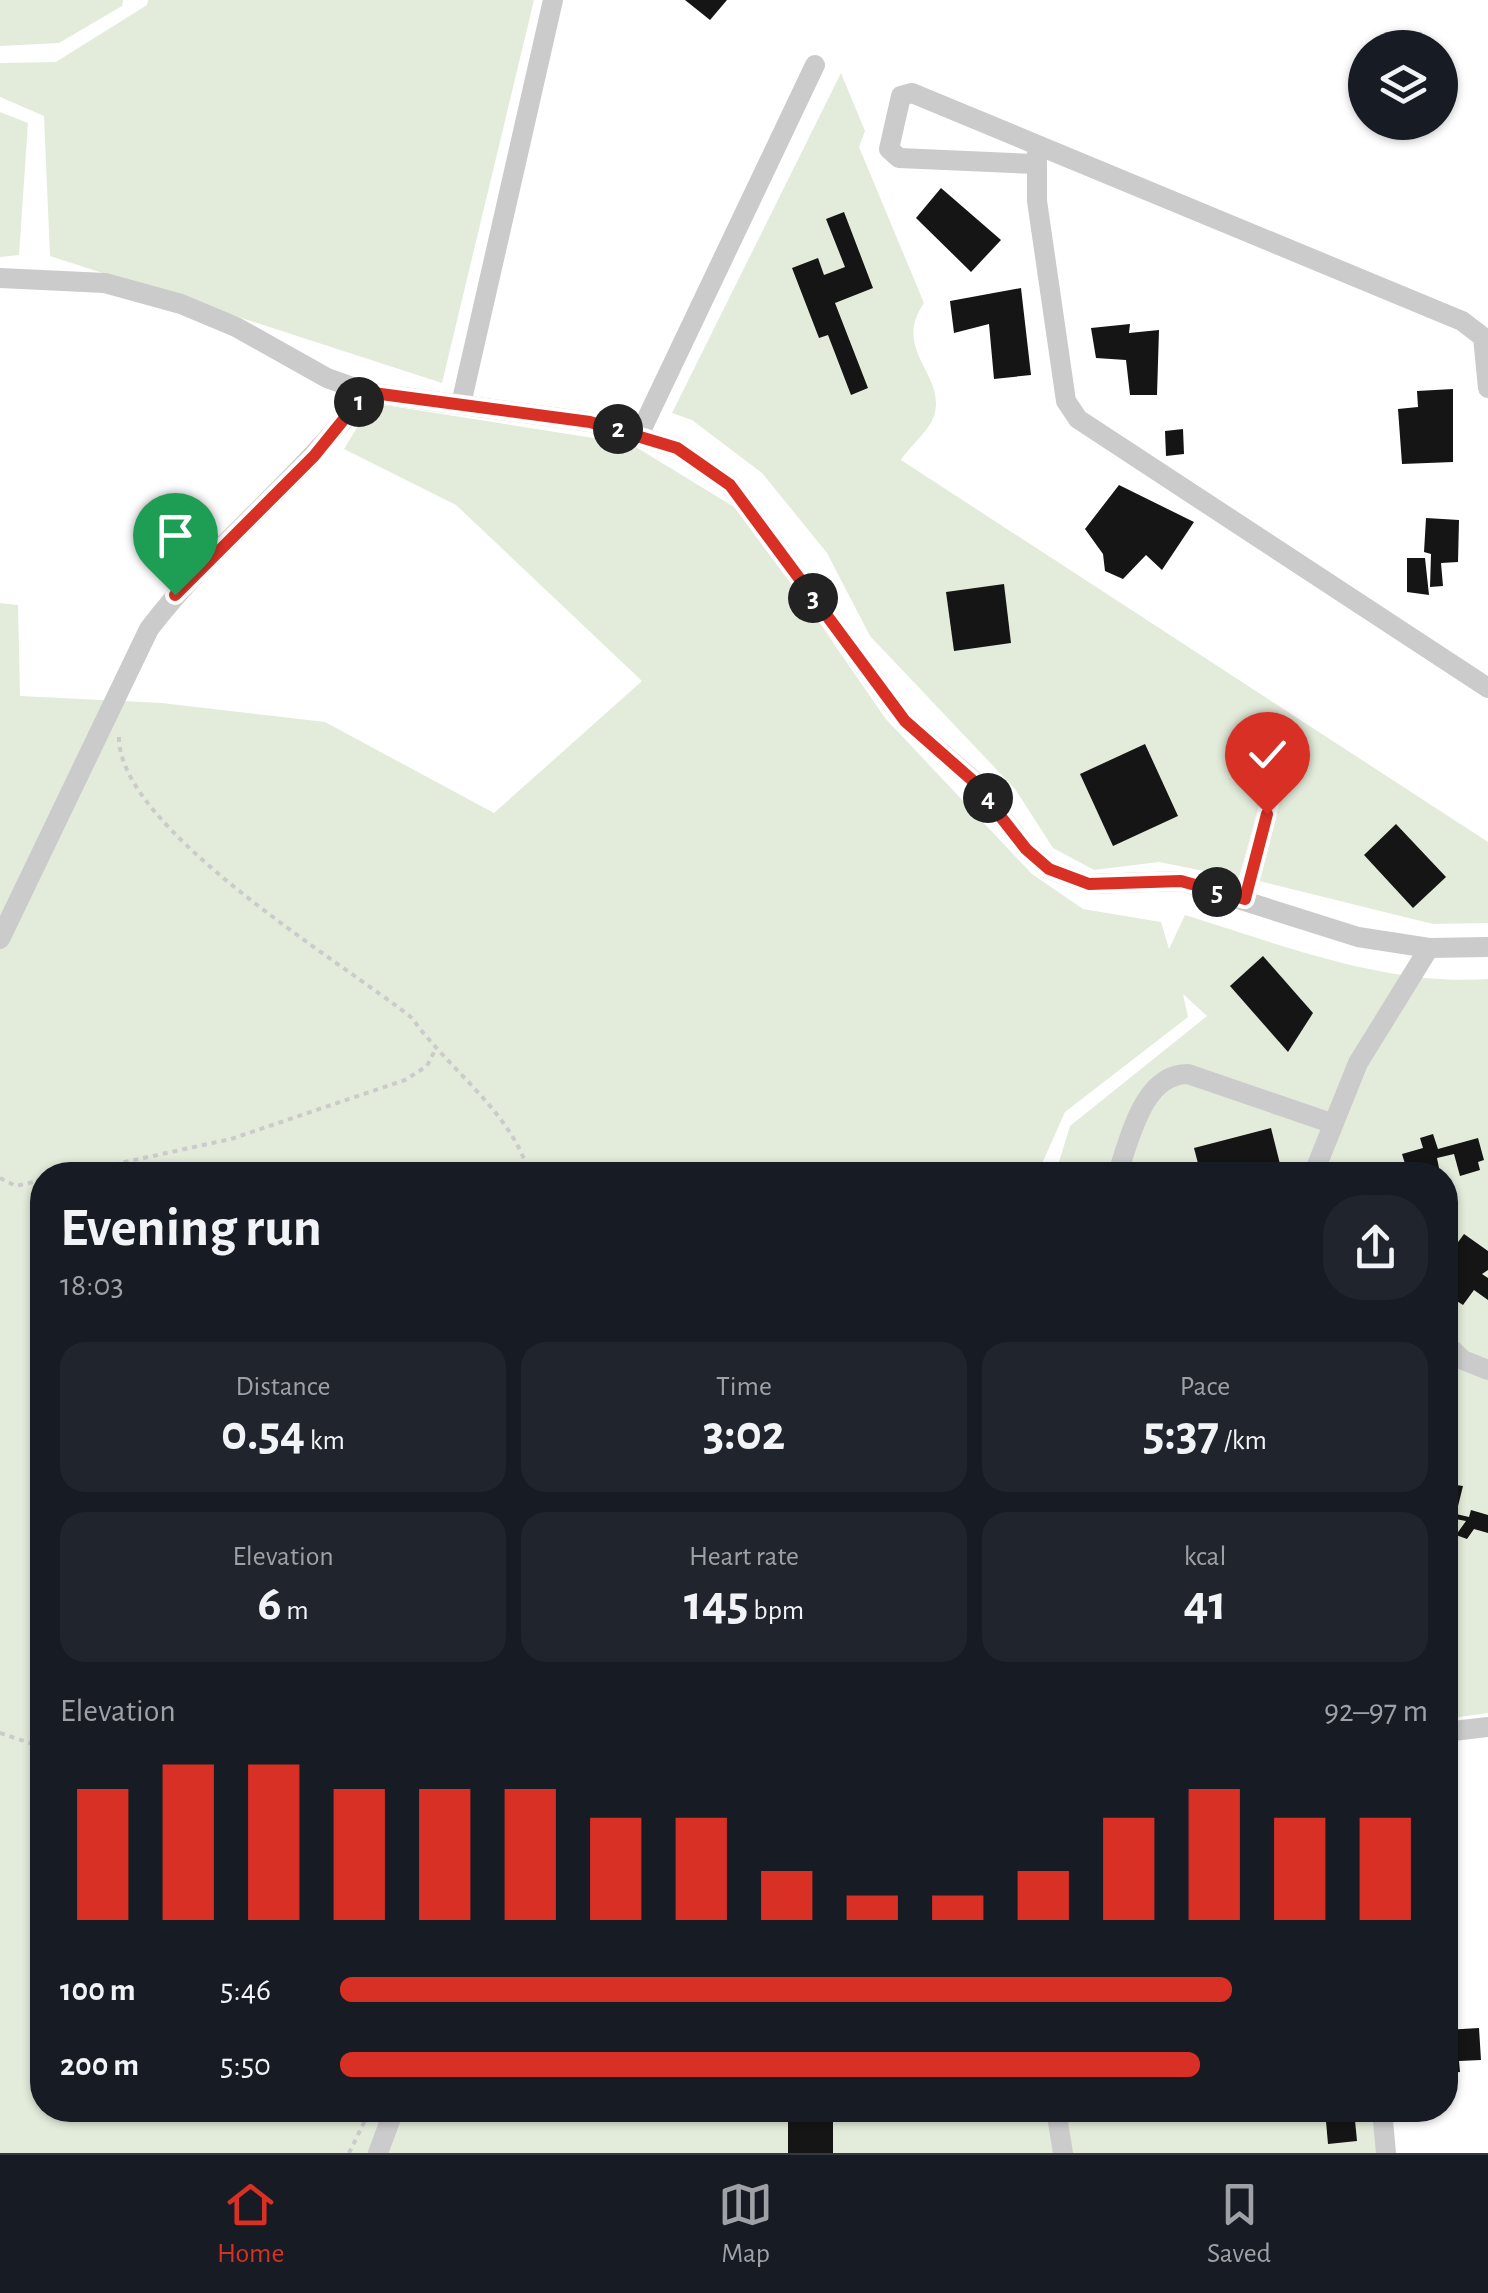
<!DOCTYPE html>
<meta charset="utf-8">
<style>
body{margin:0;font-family:"Alegreya Sans",sans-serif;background:#20242c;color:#f1f3f6;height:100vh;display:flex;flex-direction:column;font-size:38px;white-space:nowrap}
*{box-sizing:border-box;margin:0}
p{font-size:32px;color:#9ea1a6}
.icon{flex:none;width:55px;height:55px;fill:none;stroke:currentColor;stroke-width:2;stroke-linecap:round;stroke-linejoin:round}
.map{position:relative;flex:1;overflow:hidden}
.drawer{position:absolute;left:30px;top:1162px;width:1428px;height:960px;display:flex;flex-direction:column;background:#171b24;border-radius:40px;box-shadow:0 2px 8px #0004}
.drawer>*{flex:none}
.buttons{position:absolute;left:1348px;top:30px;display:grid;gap:20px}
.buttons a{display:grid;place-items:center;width:110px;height:110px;border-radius:50%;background:#171b24;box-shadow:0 2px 8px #0004;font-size:50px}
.pin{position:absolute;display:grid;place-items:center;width:85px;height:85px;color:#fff;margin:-102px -42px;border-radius:50% 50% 50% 0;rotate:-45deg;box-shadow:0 0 10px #0007}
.pin .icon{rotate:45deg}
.km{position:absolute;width:50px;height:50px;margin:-25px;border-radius:50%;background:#222;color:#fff;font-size:28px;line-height:50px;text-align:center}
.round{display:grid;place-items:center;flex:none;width:105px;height:105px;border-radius:40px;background:#20242c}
.summary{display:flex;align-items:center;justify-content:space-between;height:170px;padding:0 30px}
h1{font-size:55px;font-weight:600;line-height:75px}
.stats{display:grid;grid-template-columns:repeat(3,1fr);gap:15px;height:170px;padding:10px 30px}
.stats div{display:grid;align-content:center;border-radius:25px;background:#20242c;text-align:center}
.stats b{font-size:50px;font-weight:600}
.stats small{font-size:28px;font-weight:400}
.stats p{font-size:28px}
.chart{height:280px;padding:20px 30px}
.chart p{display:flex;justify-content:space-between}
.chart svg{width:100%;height:180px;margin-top:10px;stroke:#d93025;stroke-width:6}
ul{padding:0 30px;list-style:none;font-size:32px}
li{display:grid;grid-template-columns:160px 120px 1fr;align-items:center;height:75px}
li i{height:25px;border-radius:12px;background:#d93025}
.tabs{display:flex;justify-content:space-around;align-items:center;height:140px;border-top:2px solid #363941;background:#171b24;font-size:28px;color:#9ea1a6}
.tabs a{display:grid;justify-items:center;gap:5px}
.tabs .on{color:#d93025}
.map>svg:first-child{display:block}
</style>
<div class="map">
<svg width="1488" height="2153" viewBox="0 0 1488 2153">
<rect width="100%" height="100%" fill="#fff"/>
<!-- green -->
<g fill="#e3ecdb">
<polygon points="0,0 123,0 122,6 59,43 0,46"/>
<polygon points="148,0 534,0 442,383 50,256 44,116 0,97 0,63 56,62 147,5"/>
<path d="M841,73l24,58 -6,16 65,156c-33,48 23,71 10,113 -5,15 -25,31 -33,44l587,382v81l-55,1 -174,-43 21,-80 -18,-7 -23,84 -80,-16 -65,8 -41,-22 -38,-59 -145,-153 -43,-83 -65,-80 -70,-53 -20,-7z"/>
<polygon points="0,112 28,123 19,255 0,257"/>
<path d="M372,403l259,41 113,69 141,205 147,156 51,35 78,13 8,27 16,-34c97,30 201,71 303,64v734l-43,6v-544h-390l15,-49 137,-110 -24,-22 5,23 -123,95 -28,63h-995v935h1338l6,43h-1386v-1550l18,2 2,91 142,7 163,19 169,91 148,-132 -186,-176 -112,-56z"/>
</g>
<!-- building -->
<g fill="#151515">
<polygon points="685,0 727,0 710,20"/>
<polygon points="941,188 1001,240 971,272 916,218"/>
<polygon points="844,212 873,288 835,303 868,388 851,395 828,335 819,338 792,268 818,258 824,275 845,267 826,219"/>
<polygon points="1021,288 1031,375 994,379 989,324 954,333 950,301"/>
<polygon points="1130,324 1129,333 1159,330 1157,395 1130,395 1126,360 1096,358 1091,328"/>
<polygon points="1453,389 1453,462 1402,464 1398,409 1418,407 1417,391"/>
<polygon points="1183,429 1184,454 1166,456 1165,431"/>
<polygon points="1119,485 1194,522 1162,570 1146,555 1123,579 1105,571 1103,554 1085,529"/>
<polygon points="1426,518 1459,520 1458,562 1441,563 1443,586 1430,587 1431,554 1424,552"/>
<polygon points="1407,558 1425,558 1429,595 1407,592"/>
<polygon points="1004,584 1011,643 954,651 946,592"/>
<polygon points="1145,744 1178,816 1113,846 1080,774"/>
<polygon points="1396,824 1446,877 1413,908 1364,855"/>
<polygon points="1263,956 1313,1013 1288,1052 1230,986"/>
<polygon points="1271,1128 1280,1164 1237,1175 1201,1175 1194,1148"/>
<polygon points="1433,1134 1438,1149 1478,1138 1484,1160 1478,1162 1480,1170 1460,1176 1454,1154 1437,1158 1439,1168 1433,1169 1432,1175 1427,1169 1415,1172 1413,1165 1406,1167 1402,1154 1423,1148 1420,1138"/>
<polygon points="1464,1234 1488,1251 1488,1270 1482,1274 1488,1278 1488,1300 1474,1290 1463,1305 1449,1296 1458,1283 1445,1273 1445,1260"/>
<polygon points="1456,1485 1463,1486 1456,1514 1469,1517 1471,1510 1488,1515 1488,1533 1474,1529 1467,1539 1456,1535 1466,1521 1445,1517 1445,1488 1455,1490"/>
<polygon points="1479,2028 1481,2060 1459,2061 1460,2072 1445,2073 1445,2030"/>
<rect x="788" y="2110" width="45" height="43"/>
<polygon points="1325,2110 1354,2110 1357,2141 1328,2144"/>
</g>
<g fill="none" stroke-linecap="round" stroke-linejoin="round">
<!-- path -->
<g stroke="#cbcbcb" stroke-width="4" stroke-dasharray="5 5" stroke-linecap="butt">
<path d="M119,737c-1,91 223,225 293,281 35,50 103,97 117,157"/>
<polyline points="65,1175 231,1139 405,1080 427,1066 434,1052"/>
<polyline points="0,1178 16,1186 42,1180"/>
<polyline points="0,1733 42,1747"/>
<polyline points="349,2153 370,2110"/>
</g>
<!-- minor -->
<g stroke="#cbcbcb" stroke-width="20">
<polyline points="1037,153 1037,201 1066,401 1078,419 1488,688"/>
<polyline points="1035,164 899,158 889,149 901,96 912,93 1462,321 1483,337 1488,388"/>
<polyline points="0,278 105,283 181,304 236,327 327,378 366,392 590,422 677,448 730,485 905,721 973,780 1026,849 1049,869 1089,884 1181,881 1358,937 1429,948 1488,947"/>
<polyline points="461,404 553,0"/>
<polyline points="639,435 815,65"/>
<polyline points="1245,899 1267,814"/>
<path d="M0,939l149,-310c65,-85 152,-150 217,-237"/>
<path d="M1117,1175c13,-35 25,-101 71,-101l143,49"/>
<polyline points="1313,1175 1358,1063 1429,948"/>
<polyline points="1445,1343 1463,1360 1488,1370"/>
<polyline points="1445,1732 1488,1727"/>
<polyline points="1056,2110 1063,2153"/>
<polyline points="1382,2110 1386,2153"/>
<polyline points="378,2153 394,2110"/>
</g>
</g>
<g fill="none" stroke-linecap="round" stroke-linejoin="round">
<!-- route casing -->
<g stroke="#fff" stroke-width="20">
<polyline id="route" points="175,595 314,456 366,392 590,422 677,448 730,485 905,721 972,780 1026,849 1049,869 1089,884 1181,881 1245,899 1267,814"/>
</g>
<!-- route -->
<use href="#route" stroke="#d93025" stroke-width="12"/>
</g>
</svg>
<div class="buttons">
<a><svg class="icon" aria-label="layers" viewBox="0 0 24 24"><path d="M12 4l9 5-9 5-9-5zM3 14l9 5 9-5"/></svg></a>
</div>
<div class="pin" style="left:175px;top:595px;background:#1e9e55"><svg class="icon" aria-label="arrive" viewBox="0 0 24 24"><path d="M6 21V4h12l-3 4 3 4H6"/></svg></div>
<div class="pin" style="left:1267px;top:814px;background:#d93025"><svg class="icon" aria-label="check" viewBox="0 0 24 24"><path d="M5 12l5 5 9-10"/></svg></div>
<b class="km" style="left:359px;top:402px">1</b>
<b class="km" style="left:618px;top:429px">2</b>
<b class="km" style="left:813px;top:598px">3</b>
<b class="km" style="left:988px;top:798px">4</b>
<b class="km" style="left:1217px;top:892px">5</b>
<section class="drawer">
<div class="summary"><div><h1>Evening run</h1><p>18:03</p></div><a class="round"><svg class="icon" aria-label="share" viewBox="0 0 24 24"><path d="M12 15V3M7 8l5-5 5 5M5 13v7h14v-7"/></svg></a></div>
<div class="stats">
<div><p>Distance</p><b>0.54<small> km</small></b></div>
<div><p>Time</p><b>3:02</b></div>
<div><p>Pace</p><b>5:37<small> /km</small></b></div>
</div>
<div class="stats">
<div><p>Elevation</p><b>6<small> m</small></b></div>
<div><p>Heart rate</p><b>145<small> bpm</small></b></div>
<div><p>kcal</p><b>41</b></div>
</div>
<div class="chart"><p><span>Elevation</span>92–97 m</p>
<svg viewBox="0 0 160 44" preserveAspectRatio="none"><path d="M5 44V12M15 44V6M25 44V6M35 44V12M45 44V12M55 44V12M65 44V19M75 44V19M85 44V32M95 44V38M105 44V38M115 44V32M125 44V19M135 44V12M145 44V19M155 44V19"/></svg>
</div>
<ul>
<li><b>100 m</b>5:46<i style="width:82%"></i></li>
<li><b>200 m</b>5:50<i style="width:79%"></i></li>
</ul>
</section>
</div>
<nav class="tabs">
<a class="on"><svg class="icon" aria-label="home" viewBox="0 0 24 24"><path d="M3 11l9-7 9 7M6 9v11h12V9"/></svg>Home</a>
<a><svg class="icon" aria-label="map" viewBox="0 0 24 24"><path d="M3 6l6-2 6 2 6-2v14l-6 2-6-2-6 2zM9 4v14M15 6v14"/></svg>Map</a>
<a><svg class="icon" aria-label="saved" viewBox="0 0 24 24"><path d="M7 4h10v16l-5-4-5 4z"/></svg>Saved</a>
</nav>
